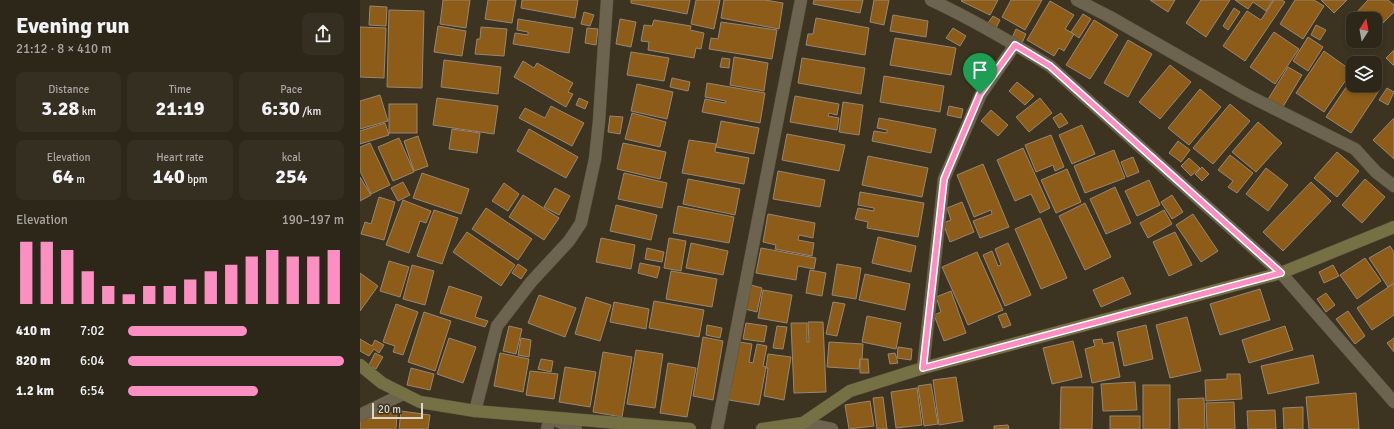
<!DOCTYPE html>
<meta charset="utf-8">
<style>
body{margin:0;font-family:Signika,sans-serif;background:#352f22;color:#f1f3f6;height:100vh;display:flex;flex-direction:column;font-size:15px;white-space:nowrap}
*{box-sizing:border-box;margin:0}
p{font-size:13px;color:#a7a5a2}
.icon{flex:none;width:22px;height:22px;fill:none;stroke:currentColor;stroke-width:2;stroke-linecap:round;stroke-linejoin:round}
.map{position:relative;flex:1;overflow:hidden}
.sheet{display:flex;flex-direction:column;background:#2d2719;width:360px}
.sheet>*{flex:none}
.needle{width:26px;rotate:11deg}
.buttons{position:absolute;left:986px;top:12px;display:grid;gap:8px}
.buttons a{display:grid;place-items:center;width:36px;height:36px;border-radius:8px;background:#2d2719;box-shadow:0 2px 6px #0003,0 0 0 1px #484438;font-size:20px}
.scale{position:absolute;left:12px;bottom:10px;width:51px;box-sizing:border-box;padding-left:4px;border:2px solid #dcd8cc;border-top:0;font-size:11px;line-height:14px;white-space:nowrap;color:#dcd8cc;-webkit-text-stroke:3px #3c3421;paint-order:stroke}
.pin{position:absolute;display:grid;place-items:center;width:34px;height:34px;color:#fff;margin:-41px -17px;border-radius:50% 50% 50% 0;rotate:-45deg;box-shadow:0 0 4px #0007}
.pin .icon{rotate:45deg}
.round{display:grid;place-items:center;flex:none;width:42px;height:42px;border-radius:8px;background:#352f22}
.summary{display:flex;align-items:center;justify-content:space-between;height:68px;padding:0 16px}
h1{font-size:22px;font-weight:700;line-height:30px}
.stats{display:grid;grid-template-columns:repeat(3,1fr);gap:6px;height:68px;padding:4px 16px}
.stats div{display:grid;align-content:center;border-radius:8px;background:#352f22;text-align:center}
.stats b{font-size:20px;font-weight:700}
.stats small{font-size:11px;font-weight:400}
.stats p{font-size:11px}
.chart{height:112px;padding:8px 16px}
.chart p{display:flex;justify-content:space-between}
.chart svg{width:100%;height:72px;margin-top:4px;stroke:#fc8fc2;stroke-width:6}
ul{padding:0 16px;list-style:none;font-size:13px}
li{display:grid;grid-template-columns:64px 48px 1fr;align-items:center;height:30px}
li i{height:10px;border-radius:5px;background:#fc8fc2}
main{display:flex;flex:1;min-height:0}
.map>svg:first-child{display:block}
</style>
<main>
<section class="sheet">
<div class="summary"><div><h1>Evening run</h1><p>21:12 · 8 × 410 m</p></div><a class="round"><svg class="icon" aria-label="share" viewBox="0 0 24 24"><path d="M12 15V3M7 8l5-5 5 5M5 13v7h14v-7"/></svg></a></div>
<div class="stats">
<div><p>Distance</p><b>3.28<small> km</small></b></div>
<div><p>Time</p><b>21:19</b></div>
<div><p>Pace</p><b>6:30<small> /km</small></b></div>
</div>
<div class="stats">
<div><p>Elevation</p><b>64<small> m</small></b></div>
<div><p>Heart rate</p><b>140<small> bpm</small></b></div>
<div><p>kcal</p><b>254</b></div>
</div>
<div class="chart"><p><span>Elevation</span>190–197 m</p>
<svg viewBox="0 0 160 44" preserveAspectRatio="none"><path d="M5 44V6M15 44V6M25 44V11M35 44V24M45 44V33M55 44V38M65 44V33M75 44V33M85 44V29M95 44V24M105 44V20M115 44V15M125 44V11M135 44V15M145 44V15M155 44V11"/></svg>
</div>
<ul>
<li><b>410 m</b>7:02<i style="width:55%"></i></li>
<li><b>820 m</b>6:04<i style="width:100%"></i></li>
<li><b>1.2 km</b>6:54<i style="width:60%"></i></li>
</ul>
</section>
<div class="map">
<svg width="1034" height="429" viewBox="0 0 1034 429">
<rect width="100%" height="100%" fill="#3c3421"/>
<!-- building -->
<g fill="#8d5c18" stroke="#978674">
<polygon points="83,0 110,0 106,28 80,24"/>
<polygon points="128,0 156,0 152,23 125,19"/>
<polygon points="162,0 218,0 215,18 161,8"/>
<polygon points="271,0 330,0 327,14 271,3"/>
<polygon points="336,0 360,0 354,29 331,24"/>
<polygon points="364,0 405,0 423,3 419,29 361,18"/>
<polygon points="454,0 503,0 500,13 453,4"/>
<polygon points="514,0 529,0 524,25 510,22"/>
<polygon points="602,0 638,0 630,15 601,1"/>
<polygon points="651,0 682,0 665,30 642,17"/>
<polygon points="790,0 815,0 808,12"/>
<polygon points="841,0 870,0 846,37 826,23"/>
<polygon points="875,0 913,0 906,11 893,2 888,9"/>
<polygon points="914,0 922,0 925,2 885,61 863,46 887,11 901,20"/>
<polygon points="935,0 954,0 964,6 943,39 920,24"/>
<polygon points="961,0 987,0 974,13"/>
<polygon points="1008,0 1028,0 1034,5 1034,12 1015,31 1015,19 1003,19 996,13"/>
<polygon points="690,1 714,15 705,29 714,34 704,51 699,48 694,56 667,40"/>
<polygon points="10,6 27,7 26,26 9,25"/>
<polygon points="874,8 880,12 868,30 863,26"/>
<polygon points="29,10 64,11 62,88 27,87"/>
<polygon points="224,12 234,15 230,26 221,24"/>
<polygon points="723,14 731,19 719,38 711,32"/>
<polygon points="533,15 568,21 566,37 530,31"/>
<polygon points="633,16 640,20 636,28 628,23"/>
<polygon points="456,18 509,28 505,55 446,45 448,34 453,34"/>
<polygon points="158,19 213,28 209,53 153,44 155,33 168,35 168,32 157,30"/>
<polygon points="260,19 276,22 271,47 256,44"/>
<polygon points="294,20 331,26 330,30 344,33 341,49 336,48 334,58 288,50 289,42 281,41 284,25 292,26"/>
<polygon points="734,20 758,35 730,79 706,65"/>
<polygon points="361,22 417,30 412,59 349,49 351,38 358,39"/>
<polygon points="956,25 966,30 960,40 951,35"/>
<polygon points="78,26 106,31 102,56 74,52"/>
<polygon points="0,27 26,28 24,78 0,77"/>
<polygon points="121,27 147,29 144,56 115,54 117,39 120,39"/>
<polygon points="227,28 238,29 236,45 225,43"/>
<polygon points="593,28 606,36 600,46 586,38"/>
<polygon points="656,29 666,34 662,43 652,38"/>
<polygon points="914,32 939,49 915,84 890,67"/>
<polygon points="948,37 963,47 948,71 933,61"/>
<polygon points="535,38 596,48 591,75 530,65"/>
<polygon points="768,40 792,54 768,97 744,83"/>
<polygon points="1034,50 1034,66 1026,58"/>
<polygon points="964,51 992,71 964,112 936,93"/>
<polygon points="271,52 309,58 304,81 267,75"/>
<polygon points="374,57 408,63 404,91 370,85"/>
<polygon points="362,58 370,59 369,68 360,67"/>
<polygon points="442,58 505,68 501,94 438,83"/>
<polygon points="84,60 141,67 138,94 81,87"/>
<polygon points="163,61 174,68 177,63 213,83 208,92 213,94 206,107 154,77"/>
<polygon points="810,65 831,82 800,119 779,102"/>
<polygon points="928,67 942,75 921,110 907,101"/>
<polygon points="524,76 584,86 580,112 520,102"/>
<polygon points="993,77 993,85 1015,85 1015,81 1022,86 991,133 966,117"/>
<polygon points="312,78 330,82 328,91 310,87"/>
<polygon points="657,82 674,96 665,105 649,91"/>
<polygon points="347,83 405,93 400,123 342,112 345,99 365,103 366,101 345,97"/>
<polygon points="277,84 313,92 307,119 271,111"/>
<polygon points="1027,88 1034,92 1028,105 1019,100"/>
<polygon points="840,89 861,107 829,145 808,128"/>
<polygon points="20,95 28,121 0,129 0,101"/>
<polygon points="435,96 479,104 477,115 469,113 468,116 479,118 477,130 430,122"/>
<polygon points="77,98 138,106 134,134 73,125"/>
<polygon points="219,98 228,102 225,109 216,105"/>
<polygon points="680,98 692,113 669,132 656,117"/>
<polygon points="483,102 503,105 499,135 479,132"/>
<rect x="29" y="104" width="28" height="29"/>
<polygon points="870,104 890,121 853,164 833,148"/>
<polygon points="191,106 224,123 212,146 159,118 165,108 185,118"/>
<polygon points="589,106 603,109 601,118 587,115"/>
<polygon points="631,110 648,125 638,136 621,121"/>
<polygon points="272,113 306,122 300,147 265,139"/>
<polygon points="701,113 708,123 699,128 693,118"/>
<polygon points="250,116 263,117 260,134 248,132"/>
<polygon points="519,118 576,129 571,153 512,141 514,131 527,133 527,130 517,128"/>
<polygon points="1034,118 1034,159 1013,140"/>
<polygon points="361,121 399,128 394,154 356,147"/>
<polygon points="898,122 922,143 896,172 872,152"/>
<polygon points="25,123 29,135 0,144 0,131"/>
<polygon points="722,125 735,154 712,164 699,135"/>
<polygon points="92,129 120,133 117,153 89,149"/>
<polygon points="169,129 218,157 206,178 157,151"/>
<polygon points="427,134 485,145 479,171 422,160"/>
<polygon points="691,135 704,167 695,171 693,165 676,172 665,145"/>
<polygon points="58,136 68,166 54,171 44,141"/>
<polygon points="39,138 54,172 33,181 18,147"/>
<polygon points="329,140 356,144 355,152 389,158 384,184 322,173"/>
<polygon points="818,141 830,150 821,162 809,153"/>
<polygon points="10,143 30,185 11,194 0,171 0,147"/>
<polygon points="263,143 306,152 300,179 257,169"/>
<polygon points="663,148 690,208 680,213 671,194 655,201 637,160"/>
<polygon points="754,150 765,178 725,193 714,166"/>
<polygon points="977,152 999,171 977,197 954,178"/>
<polygon points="870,155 893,173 877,193 868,187 873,181 858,170"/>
<polygon points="508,156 568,168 562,197 502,185"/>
<polygon points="773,157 779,172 767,177 761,162"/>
<polygon points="829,158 840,168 831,176 821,166"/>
<polygon points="623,164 649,227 620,238 613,221 632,214 631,210 614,217 597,175"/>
<polygon points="842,167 849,174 842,181 835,174"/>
<polygon points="906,168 928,185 908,211 886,194"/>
<polygon points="707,169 721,202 696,213 681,180"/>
<polygon points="418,171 465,180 460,207 413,199"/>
<polygon points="62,173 109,189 101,214 53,198"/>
<polygon points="264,173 307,183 302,208 258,199"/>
<polygon points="0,177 11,195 0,201"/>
<polygon points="328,179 380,189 375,215 323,204"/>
<polygon points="1005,179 1025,197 1002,223 982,205"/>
<polygon points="789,180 800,205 777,216 765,191"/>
<polygon points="43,182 50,195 38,201 31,188"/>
<polygon points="951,182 971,201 923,251 903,232"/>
<polygon points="144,183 159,194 148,211 132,201"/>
<polygon points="755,187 771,223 746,234 730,199"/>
<polygon points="195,188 210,196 199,215 184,207"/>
<polygon points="500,192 564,203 558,237 507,228 508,222 495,219 498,208 514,211 514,208 498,205"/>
<polygon points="163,195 199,218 184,240 149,217"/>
<polygon points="812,195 823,212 812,219 801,202"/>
<polygon points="19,197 35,202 24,240 1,234 5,222 11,224"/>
<polygon points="43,200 71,211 66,223 60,221 49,253 26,245"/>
<polygon points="602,202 614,232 590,242 583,223 591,220 587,208"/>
<polygon points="725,203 751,257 725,270 699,216"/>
<polygon points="256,205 297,215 291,240 250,231"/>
<polygon points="318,206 374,217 369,243 313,233"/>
<polygon points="126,208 172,239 158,260 112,229"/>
<polygon points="74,210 98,218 82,264 57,256"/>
<polygon points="804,210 812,224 788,238 780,223"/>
<polygon points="408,214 455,223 453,238 439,235 438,240 454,243 452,256 415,249 416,245 403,242"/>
<polygon points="833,214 858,251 841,262 816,225"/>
<polygon points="680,218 707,278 681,289 655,229"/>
<polygon points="107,232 155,265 141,286 93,252"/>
<polygon points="815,232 832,265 809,276 793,242"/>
<polygon points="518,237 556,246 551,272 512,263"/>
<polygon points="241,238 275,245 271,269 236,262"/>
<polygon points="309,238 326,241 321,271 304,268"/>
<polygon points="331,243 368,251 363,275 326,268"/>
<polygon points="648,243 671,295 645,306 623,255 632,251 638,266 641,265 635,249"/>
<polygon points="1030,246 1034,252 1034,283 1028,287 1009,258"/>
<polygon points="287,248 304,252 302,262 285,259"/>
<polygon points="401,248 456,258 454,269 438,266 436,280 396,273"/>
<polygon points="617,252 643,310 608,325 582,267"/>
<polygon points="1005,258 1021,281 997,299 980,275"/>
<polygon points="29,261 49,267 40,297 20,291"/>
<polygon points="280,263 300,267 297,278 278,273"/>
<polygon points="158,264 167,270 161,279 152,273"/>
<polygon points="477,264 501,268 496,299 472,295"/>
<polygon points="52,265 74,271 65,305 43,299"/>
<polygon points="973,265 979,276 964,283 959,272"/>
<polygon points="450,270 466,273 462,296 446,293"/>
<polygon points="311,271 357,279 352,307 306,299"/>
<polygon points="0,273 18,286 0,311"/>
<polygon points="505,274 550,284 545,310 499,300"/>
<polygon points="763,277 771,294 741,307 733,290"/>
<polygon points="1033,284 1034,286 1034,315 1012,330 997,308"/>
<polygon points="391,285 402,288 397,312 385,309"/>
<polygon points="89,286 122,297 115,317 128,321 125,327 80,313"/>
<polygon points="900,289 910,320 860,335 850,304"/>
<polygon points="403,290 432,295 427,323 398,318"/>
<polygon points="591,291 606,333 584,341 574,315 581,312 576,297"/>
<polygon points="966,293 975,305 966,312 957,299"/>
<polygon points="179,295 216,308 205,337 168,323"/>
<polygon points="226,297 251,305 240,341 215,334"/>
<polygon points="294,301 344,310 339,337 289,328"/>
<polygon points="254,302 289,309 286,329 250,322"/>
<polygon points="473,302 485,304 477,336 466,334"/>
<polygon points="36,304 58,312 43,355 33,352 35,346 23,342"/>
<polygon points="988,311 1005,336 995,344 976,319"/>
<polygon points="64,312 91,321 75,371 48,362"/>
<polygon points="646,313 651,325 643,328 638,316"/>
<polygon points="507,316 541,323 536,349 502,342"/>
<polygon points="827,317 841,371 810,378 796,325"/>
<polygon points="448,322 463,322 466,392 434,393 431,323 447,323 447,342 449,342"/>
<polygon points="386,323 407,326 404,342 383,339"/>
<polygon points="347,325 362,328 360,338 346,335"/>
<polygon points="786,325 793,359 764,366 757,332"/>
<polygon points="149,326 162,329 156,354 143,351"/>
<polygon points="417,326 427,327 423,349 413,348"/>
<polygon points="925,326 933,350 889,363 882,340"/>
<polygon points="343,337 363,341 353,400 333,396"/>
<polygon points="89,338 116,347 103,383 77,374"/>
<polygon points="161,338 171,340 169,357 158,355"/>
<polygon points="1034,338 1034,352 1027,343"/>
<polygon points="0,339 12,346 15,340 24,345 19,353 14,349 9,356 0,351"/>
<polygon points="742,339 743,344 753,342 760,377 732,383 725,349 735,346 733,340"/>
<polygon points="713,341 722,377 692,384 683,348"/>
<polygon points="379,342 392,344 389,362 393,363 397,344 407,346 403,366 406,367 399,405 369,400"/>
<polygon points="469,342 503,344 502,359 500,359 499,369 467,367"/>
<polygon points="538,347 552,349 551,360 537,358"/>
<polygon points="276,350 303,354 295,408 267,404"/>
<polygon points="243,352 272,357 262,417 233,412"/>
<polygon points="15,353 23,357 16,369 9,365"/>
<polygon points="140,353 169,359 163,392 134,386"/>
<polygon points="535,353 538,363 530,364 528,354"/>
<polygon points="408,354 431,357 424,400 404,396 408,368 406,368"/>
<polygon points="953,355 959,383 908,394 901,366"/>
<polygon points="181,359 193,361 191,372 178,369"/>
<polygon points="500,359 508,359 509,373 500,373"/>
<polygon points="308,363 336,368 327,417 300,413"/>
<polygon points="205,367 236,372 230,407 199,402"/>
<polygon points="51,368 74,374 70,390 47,385"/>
<polygon points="170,371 198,374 194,399 166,395"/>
<polygon points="867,374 880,374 882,399 846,401 845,380 867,379"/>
<polygon points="596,377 603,421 579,425 573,380"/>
<polygon points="775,382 777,410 743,411 741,384"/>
<polygon points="571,384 578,424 564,426 558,386"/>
<rect x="783" y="385" width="27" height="44"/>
<polygon points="701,387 733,387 732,429 700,429"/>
<polygon points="557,388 562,425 536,428 531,392"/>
<polygon points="996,393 999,429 949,429 946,397"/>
<polygon points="523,397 527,429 517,429 513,398"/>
<polygon points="844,398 845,429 819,429 818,399"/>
<polygon points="510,401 514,426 489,429 485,405"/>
<polygon points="874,402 875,429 847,429 846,403"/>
<polygon points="943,407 943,429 924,429 923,408"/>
<polygon points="915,410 916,429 888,429 887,411"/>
<polygon points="41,411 70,415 68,429 39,429"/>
<polygon points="12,412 37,413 36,429 0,429 0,418 12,418"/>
<rect x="750" y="416" width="30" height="13"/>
<polygon points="648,425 649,429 634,429 634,426"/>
</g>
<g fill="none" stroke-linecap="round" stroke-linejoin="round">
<!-- street casing -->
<g stroke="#575140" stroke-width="13">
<g id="street">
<path d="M571,0c41,19 80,42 119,66l231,207 113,129"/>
<polyline points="717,0 750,17 885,94 995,149 1016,172 1034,186"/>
<polyline points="563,368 584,179 621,94 655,45"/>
<polyline points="115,411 137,326 171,282 209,241 221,223 235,159 239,121 247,0"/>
<polyline points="0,415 43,394"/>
<polyline points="443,423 472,429"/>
<polyline points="187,429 190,418 216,429"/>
<polyline points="357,429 441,0"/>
</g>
</g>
<!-- secondary casing -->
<g stroke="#575140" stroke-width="13">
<g id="secondary">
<polyline points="0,365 22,383 60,402 115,411 330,429"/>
<polyline points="402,429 443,423 490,391 563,368 921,273 1034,227"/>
</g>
</g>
<!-- street -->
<use href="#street" stroke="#6c644f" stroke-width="12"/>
<!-- secondary -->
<use href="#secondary" stroke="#767145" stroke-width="12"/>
</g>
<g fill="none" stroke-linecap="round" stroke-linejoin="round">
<!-- route casing -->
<g stroke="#fff" stroke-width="8">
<polygon id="route" points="655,45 690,66 921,273 563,368 584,179 620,94"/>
</g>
<!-- route -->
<use href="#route" stroke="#fc8fc2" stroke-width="5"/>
</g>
</svg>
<div class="buttons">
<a><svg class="needle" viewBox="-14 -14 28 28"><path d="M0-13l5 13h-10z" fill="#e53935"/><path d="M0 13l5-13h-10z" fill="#a7a5a2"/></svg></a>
<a><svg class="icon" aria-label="layers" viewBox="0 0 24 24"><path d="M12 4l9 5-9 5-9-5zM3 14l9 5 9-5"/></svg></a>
</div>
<div class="scale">20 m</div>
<div class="pin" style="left:620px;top:94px;background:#1e9e55"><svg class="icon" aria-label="arrive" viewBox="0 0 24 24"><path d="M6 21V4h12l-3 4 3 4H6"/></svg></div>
</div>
</main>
